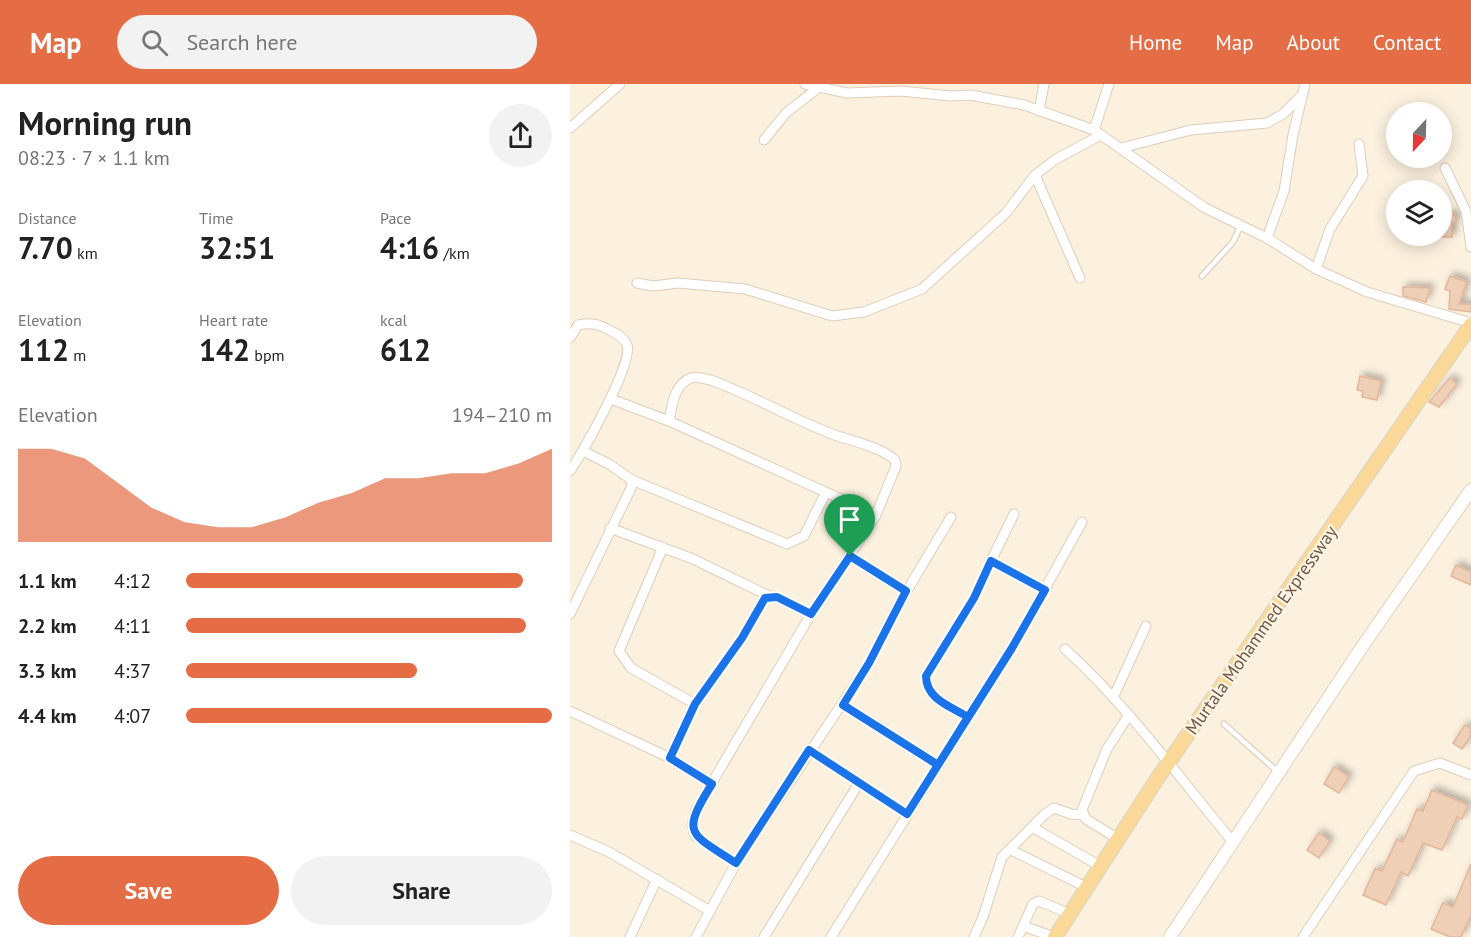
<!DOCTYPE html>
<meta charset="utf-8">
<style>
body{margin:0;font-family:"PT Sans",sans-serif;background:#f2f2f2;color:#222;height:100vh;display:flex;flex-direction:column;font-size:22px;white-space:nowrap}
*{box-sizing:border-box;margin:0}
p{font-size:20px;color:#767676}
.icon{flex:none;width:33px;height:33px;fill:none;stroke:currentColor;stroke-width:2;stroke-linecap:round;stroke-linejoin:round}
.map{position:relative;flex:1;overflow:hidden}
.drawer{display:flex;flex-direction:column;background:#fff;width:570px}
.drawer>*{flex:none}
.needle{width:39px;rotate:202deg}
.tools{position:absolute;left:816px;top:18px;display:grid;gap:12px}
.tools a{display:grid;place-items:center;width:66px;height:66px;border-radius:50%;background:#fff;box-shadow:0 3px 15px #0003;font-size:30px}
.pin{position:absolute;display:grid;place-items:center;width:51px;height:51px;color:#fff;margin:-62px -26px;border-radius:50% 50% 50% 0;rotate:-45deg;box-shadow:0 0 6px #0007}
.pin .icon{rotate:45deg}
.round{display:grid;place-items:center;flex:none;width:63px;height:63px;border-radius:32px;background:#f2f2f2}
.head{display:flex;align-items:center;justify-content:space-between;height:102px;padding:0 18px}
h1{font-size:33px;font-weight:800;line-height:45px}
.metrics{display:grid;grid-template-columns:repeat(3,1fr);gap:9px;height:102px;padding:6px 18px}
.metrics div{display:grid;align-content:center}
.metrics b{font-size:30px;font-weight:800}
.metrics small{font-size:16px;font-weight:400}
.metrics p{font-size:16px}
.chart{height:168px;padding:12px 18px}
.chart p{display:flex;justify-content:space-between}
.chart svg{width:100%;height:108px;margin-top:6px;fill:#e56d45;opacity:.7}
.primary-button{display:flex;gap:12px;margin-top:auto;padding:12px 18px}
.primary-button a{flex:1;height:69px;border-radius:36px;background:#e56d45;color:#fff;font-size:24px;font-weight:800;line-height:69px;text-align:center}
.primary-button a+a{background:#f2f2f2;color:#222}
ul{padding:0 18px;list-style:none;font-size:20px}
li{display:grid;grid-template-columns:96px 72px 1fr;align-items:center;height:45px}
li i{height:15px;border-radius:8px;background:#e56d45}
header{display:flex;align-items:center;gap:36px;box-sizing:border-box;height:84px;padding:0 30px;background:#e56d45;color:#fff}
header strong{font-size:28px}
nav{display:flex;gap:33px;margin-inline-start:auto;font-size:21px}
.search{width:420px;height:54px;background:#f2f2f2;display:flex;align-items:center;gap:15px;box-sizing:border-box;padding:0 21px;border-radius:33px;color:#767676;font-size:22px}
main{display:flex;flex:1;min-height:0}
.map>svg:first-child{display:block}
</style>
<header>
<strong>Map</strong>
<div class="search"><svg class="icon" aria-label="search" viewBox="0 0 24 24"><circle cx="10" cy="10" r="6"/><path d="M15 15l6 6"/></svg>Search here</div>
<nav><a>Home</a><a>Map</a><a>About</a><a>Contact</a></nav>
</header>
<main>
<section class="drawer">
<div class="head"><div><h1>Morning run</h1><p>08:23 · 7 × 1.1 km</p></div><a class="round"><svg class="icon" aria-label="share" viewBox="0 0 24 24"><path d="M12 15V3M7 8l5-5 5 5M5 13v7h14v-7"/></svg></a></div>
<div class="metrics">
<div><p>Distance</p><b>7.70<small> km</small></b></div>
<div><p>Time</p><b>32:51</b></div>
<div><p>Pace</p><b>4:16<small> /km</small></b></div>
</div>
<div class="metrics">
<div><p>Elevation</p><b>112<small> m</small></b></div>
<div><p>Heart rate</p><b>142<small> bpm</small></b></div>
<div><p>kcal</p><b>612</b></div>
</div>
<div class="chart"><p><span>Elevation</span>194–210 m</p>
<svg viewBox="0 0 160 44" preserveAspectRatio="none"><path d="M0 44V6L10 6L20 10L30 20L40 30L50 36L60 38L70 38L80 34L90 28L100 24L110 18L120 18L130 16L140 16L150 12L160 6V44z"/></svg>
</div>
<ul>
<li><b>1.1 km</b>4:12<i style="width:92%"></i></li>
<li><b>2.2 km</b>4:11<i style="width:93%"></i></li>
<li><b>3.3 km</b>4:37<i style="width:63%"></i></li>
<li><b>4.4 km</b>4:07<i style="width:100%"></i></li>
</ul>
<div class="primary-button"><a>Save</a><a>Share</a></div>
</section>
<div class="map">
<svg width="901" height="853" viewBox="0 0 901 853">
<defs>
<filter id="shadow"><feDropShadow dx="4" dy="-4" stdDeviation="3" flood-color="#0004"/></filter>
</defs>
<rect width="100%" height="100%" fill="#fcf1df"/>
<!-- building -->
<g fill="#f0cfb7" stroke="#e3b698" stroke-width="1.5" filter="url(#shadow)">
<polygon points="884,130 887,137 882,139 882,153 871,153 872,135"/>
<polygon points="880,192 897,198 889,220 901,220 901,228 879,225 880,207 875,205"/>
<polygon points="833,203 860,204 856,218 833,212"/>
<polygon points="790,292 811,297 807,316 792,313 793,307 787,306"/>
<polygon points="880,294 887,300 869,323 859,318"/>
<polygon points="886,481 901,488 901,501 881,492"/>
<polygon points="895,641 901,645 901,652 892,665 883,659"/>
<polygon points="764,683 779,693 769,709 754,700"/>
<polygon points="862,706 898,721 892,735 887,733 872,766 853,759 838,792 831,788 816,821 793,811 805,785 812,787 827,755 833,758 847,725 853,727"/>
<polygon points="749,749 760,757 749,774 737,766"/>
<polygon points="901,780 901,831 891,853 880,853 861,845 873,819 883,823"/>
</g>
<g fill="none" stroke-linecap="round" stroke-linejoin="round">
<!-- service casing -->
<g stroke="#dfcdbc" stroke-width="7">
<g id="service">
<polyline points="632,192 663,158 671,141"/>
<polyline points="654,640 708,688"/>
</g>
</g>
<!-- minor casing -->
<g stroke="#dfcdbc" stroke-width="11">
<g id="minor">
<polyline points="235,0 277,9 331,7 381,12 400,11 454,21 524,46 635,124 697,154 746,185 797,208 901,239"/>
<polyline points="469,27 474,0"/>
<polyline points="0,44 50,0"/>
<polyline points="524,46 539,0"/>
<polyline points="194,56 216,29 248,4"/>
<polyline points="551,64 621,46 697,39 713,30 732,11"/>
<polyline points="875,84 896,127 901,163"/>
<polyline points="465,91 510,194"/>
<polyline points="697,154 714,107 723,51 735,0"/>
<polyline points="746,185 760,145 793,92 789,60"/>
<polyline points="67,199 83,202 108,199 175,205 262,232 294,228 352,205 436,129 465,91 486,75 531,51"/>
<path d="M0,254l8,-13c13,-3 20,-1 31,5 7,3 15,7 18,15 7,18 -45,108 -57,126"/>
<polyline points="41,315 99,337 306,431"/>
<path d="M99,337c3,-15 5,-37 22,-43 12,-3 33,7 44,12 31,13 61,30 92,42 21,9 51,13 68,28l1,6 -20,49 -65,99 -115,196 -4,15 3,11 41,27"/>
<polyline points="62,396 217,460 234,452 255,410"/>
<polyline points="40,444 123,475 201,513"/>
<polyline points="93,463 49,567 61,584 125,620"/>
<polyline points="280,472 336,507"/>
<polyline points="421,477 444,430"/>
<polyline points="0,530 61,404 62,396 39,380 13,367"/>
<path d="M495,565c63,57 113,127 167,192"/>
<polyline points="543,614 576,542"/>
<polyline points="273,621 368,681"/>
<polyline points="0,627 100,674 142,700"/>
<path d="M398,633c-18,-11 -42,-18 -42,-41l48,-78 17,-37 54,29"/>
<polyline points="239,666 337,730"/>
<polyline points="100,674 125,620 172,554 195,514 207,513 241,530"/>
<polyline points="462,743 530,782"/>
<polyline points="0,751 39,768 140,827"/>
<polyline points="548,755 516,735 512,726 537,665 558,632"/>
<polyline points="441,766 516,803"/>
<polyline points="453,842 484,853"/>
<polyline points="60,853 87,795"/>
<polyline points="126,853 166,779 299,579 326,525 381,433"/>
<polyline points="194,853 289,699"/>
<polyline points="261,853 442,564 512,438"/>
<polyline points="404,853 413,833 432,773 474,731 484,724 501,730 513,731"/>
<polyline points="448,853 463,820 469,817 500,830"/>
<polyline points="733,853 844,687 870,679 901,691"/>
</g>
</g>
<!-- secondary casing -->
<g stroke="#e4cfba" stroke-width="14">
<polyline id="secondary" points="600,853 792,563 901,406"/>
</g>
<!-- primary casing -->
<g stroke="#dad3cf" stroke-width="16">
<polyline id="primary" points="485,853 587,695 901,241"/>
</g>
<!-- service -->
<use href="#service" stroke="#fff" stroke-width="4.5"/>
<!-- minor -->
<use href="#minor" stroke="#fff" stroke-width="9"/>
<!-- secondary -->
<use href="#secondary" stroke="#fff" stroke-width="12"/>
<!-- primary -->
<use href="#primary" stroke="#fad898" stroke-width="14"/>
</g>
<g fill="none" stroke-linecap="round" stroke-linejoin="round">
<!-- route casing -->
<g stroke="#fff" stroke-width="12">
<path id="route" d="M280,472l-39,58 -34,-17 -12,1 -23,40 -47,66 -25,54 42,26c-32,51 -22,49 24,79l73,-113 98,64 105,-166 33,-58 -54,-29 -17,37 -48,78c0,23 24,30 42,41l-30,48 -95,-60 26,-42 37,-72 -56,-35"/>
</g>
<!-- route -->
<use href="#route" stroke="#1a73e8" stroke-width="8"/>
</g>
<g text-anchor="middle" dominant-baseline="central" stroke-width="4.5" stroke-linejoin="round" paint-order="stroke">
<!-- street labels -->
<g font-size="18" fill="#715748" stroke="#fff5e5">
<text transform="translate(691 546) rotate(-55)">Murtala Mohammed Expressway</text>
</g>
</g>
</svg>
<div class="tools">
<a><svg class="needle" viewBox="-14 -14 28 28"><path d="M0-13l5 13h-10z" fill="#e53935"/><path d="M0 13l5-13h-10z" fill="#767676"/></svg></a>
<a><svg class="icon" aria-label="layers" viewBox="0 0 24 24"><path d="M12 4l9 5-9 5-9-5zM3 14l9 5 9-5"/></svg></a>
</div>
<div class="pin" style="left:280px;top:472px;background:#1e9e55"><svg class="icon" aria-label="arrive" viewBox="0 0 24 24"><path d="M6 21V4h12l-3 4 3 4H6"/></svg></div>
</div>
</main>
